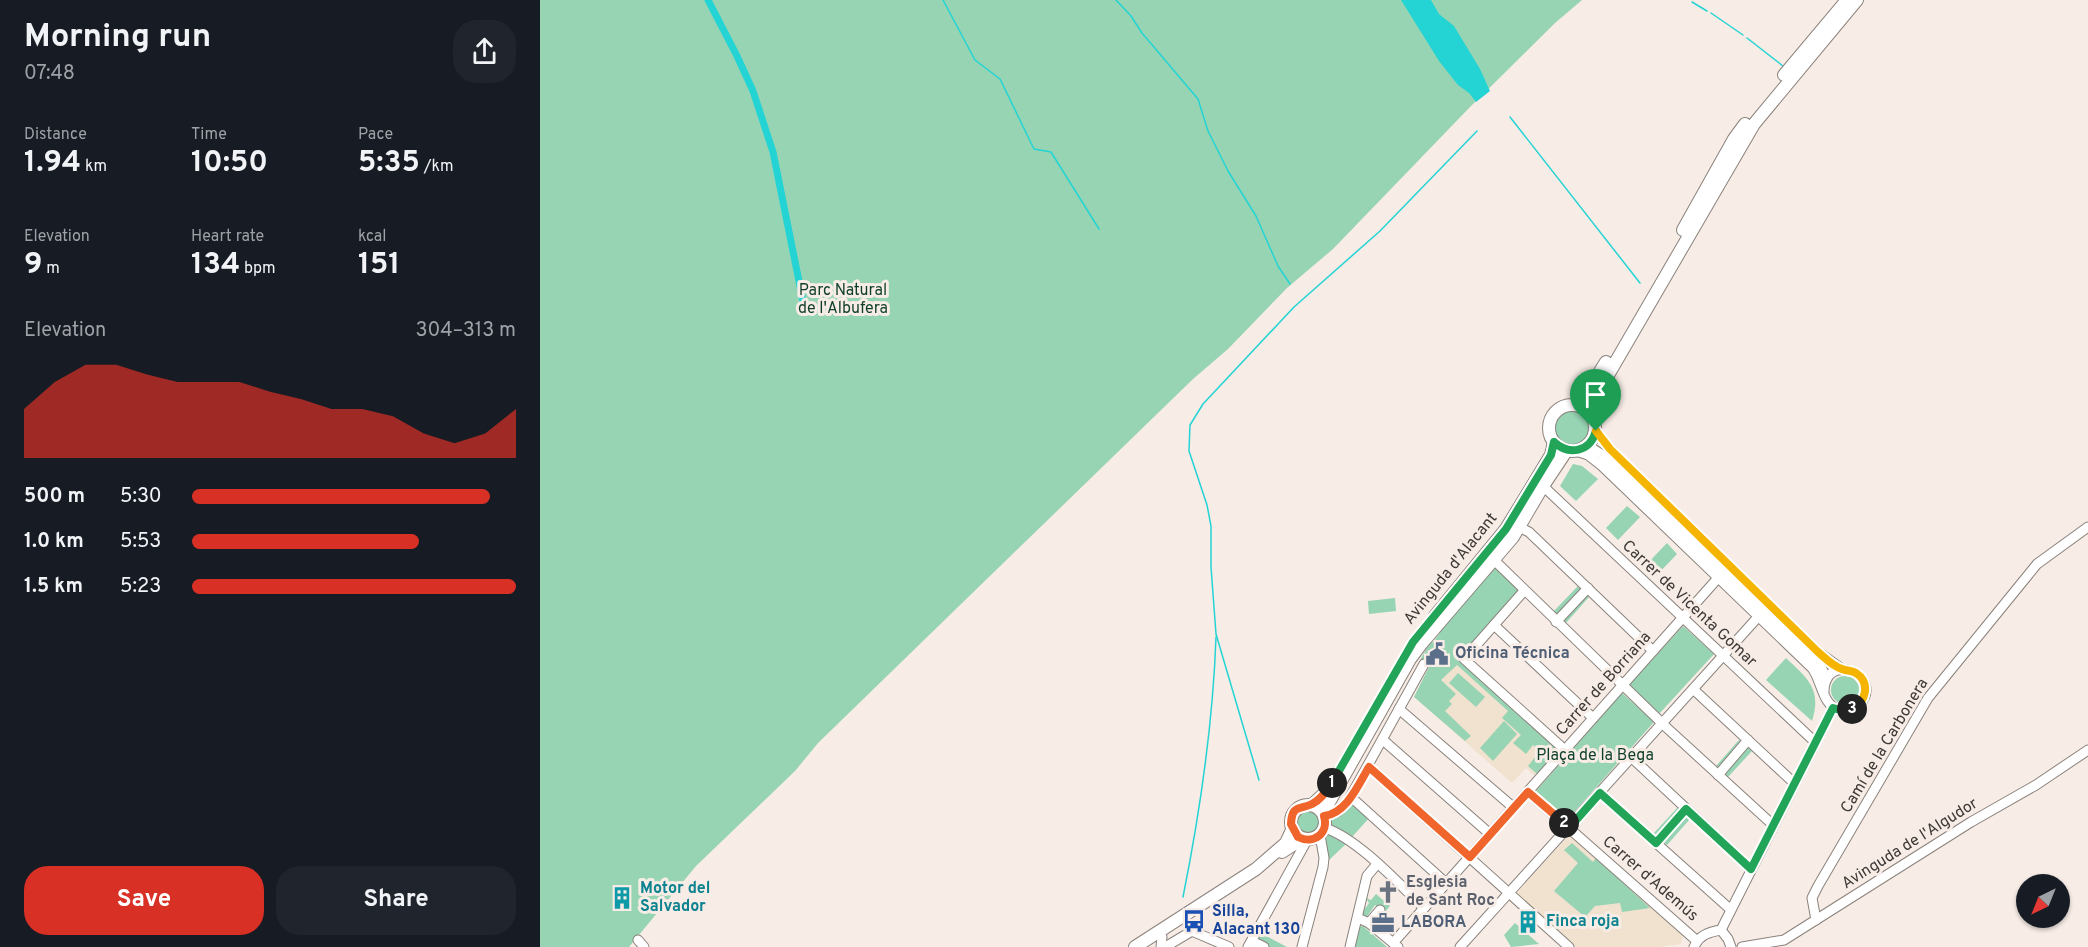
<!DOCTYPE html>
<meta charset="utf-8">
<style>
body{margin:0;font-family:Overpass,sans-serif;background:#20242c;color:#f1f3f6;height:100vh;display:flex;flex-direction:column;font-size:22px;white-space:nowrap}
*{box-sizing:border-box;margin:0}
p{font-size:20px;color:#9ea1a6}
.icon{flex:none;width:33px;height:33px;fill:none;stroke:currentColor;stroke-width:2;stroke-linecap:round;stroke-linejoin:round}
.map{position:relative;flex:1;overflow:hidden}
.side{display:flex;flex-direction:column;background:#171b24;width:540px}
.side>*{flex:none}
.needle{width:39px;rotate:223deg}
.buttons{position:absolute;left:1476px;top:874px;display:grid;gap:12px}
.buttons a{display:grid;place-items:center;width:54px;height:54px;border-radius:50%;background:#171b24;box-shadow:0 2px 4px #0004;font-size:30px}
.pin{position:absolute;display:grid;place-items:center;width:51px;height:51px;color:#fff;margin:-62px -26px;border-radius:50% 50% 50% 0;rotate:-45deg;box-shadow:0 0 6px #0007}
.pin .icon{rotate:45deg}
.km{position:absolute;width:30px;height:30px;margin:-15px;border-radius:50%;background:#222;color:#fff;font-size:16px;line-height:30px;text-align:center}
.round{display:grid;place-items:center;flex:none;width:63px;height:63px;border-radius:24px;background:#20242c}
.headline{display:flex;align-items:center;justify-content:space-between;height:102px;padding:0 24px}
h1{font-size:33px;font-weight:700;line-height:45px}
.metrics{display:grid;grid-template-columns:repeat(3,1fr);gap:9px;height:102px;padding:6px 24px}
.metrics div{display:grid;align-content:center}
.metrics b{font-size:30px;font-weight:700}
.metrics small{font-size:16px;font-weight:400}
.metrics p{font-size:16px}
.chart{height:168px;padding:12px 24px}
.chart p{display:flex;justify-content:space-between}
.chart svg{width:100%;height:108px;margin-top:6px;fill:#d93025;opacity:.7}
.cta{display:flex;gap:12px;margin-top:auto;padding:12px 24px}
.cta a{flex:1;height:69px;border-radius:24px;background:#d93025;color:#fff;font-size:24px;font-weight:700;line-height:69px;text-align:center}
.cta a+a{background:#20242c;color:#f1f3f6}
ul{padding:0 24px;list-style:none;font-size:20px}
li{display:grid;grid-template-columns:96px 72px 1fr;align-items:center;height:45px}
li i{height:15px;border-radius:8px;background:#d93025}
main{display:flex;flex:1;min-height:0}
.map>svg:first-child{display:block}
</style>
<main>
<section class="side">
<div class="headline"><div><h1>Morning run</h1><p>07:48</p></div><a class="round"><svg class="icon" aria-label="share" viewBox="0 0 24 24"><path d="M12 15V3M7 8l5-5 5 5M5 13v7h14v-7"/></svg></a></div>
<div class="metrics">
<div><p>Distance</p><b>1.94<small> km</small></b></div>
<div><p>Time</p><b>10:50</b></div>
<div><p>Pace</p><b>5:35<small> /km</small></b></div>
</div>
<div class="metrics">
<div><p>Elevation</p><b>9<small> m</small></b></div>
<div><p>Heart rate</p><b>134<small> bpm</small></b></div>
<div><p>kcal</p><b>151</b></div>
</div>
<div class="chart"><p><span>Elevation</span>304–313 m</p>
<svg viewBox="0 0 160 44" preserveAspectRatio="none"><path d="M0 44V24L10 13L20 6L30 6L40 10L50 13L60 13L70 13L80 17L90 20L100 24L110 24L120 27L130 34L140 38L150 34L160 24V44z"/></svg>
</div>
<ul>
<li><b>500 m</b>5:30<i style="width:92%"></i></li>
<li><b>1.0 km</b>5:53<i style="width:70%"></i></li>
<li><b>1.5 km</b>5:23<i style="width:100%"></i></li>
</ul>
<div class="cta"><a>Save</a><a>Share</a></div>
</section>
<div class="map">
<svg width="1548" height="947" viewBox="0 0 1548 947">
<rect width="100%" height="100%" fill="#f7ece6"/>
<!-- education -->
<g fill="#f1e2cf">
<polygon points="910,652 1017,749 1016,754 996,777 986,768 972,783 874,697 891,663"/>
<polygon points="1030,834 1143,935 1141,944 1120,947 1035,947 976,894"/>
</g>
<!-- green -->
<g fill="#96d4b3">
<polygon points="0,0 1042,0 1015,23 930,107 793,249 747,288 688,349 653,379 278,743 255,771 156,866 89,947 0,947"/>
<circle cx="1033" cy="427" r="19"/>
<polygon points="1033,464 1042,466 1058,479 1036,501 1020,486"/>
<polygon points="1087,506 1100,517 1078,540 1066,528"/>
<polygon points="1127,543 1137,554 1116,576 1105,566"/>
<polygon points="954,560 984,591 927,655 923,651 916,658 1016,749 1015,754 997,774 988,766 1000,751 993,745 986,754 973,743 981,735 962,718 968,711 917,665 901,680 916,694 909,701 912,704 905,711 931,736 925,741 874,697 889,667 880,660 890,643 893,642 900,633 895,628"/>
<polygon points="1038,586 1049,597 1025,624 1013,612"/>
<polygon points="855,598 856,611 829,614 828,601"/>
<polygon points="1143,626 1174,654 1119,714 1088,686"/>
<path d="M1246,658c22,21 36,31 26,63l-46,-41z"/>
<polygon points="918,673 945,697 936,707 909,683"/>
<circle cx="1305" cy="690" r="14"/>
<polygon points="1082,693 1114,722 1028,819 996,791"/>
<polygon points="964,721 977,734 953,761 940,748"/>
<polygon points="1199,740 1212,751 1188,777 1176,766"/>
<polygon points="812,803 830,817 812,837 791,826 792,818"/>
<polygon points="1138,807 1150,819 1127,845 1114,833"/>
<circle cx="767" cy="823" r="12"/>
<polygon points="789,833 807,843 789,860 787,859 783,840"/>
<polygon points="1032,843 1053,862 1056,858 1110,908 1082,912 1080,903 1055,906 1045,917 1014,891 1038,863 1024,850"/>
<polygon points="836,894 850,906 844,913 835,905 826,918 821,914 829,903 826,898 831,900"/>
<polygon points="975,923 999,944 971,947 964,935"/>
<polygon points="823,926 847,947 812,947 818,927"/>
<polygon points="717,931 747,947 708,947"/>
</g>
<!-- water -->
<polygon fill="#24d4d4" points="861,0 891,0 899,14 914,26 940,69 950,91 936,102 929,93 918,85 899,61"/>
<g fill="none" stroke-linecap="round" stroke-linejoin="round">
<!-- stream -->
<g stroke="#24d4d4" stroke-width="1.5">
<polyline points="403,0 435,60 460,79 494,149 511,152 559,229"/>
<polyline points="576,0 591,16 602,33 658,99 668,131 688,171 716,216 738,266 750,284"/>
<polyline points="1152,2 1167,11"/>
<polyline points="1171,13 1203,35"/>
<polyline points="1207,38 1243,66"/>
<polyline points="970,117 1100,283"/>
<polyline points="719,780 676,634 671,567 671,526 667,505 649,451 650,425 663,404 754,307 840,231 937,131"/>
<path d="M643,897c17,-85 30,-173 33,-260"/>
</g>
<!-- canal -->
<polyline stroke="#24d4d4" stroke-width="7" points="168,0 197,56 213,91 233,152 265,311"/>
<!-- minor casing -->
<g stroke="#8b827c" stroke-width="11">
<g id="minor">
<polyline points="1056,431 1070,449 1278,652 1302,669"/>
<polyline points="1045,447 1050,447 1061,454 1271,656 1280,665 1287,679"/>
<path d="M1036,451l12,4 14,11 210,202c10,13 10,37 27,42 7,2 15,0 21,-6 25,-29 -37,-55 -36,-11"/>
<polyline points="1003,486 1275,742"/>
<polyline points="979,527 989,532 1113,651"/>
<polyline points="954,560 1127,728 1233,825"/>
<polyline points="984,591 924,659 1025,750"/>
<polyline points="1016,622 1048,588"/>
<polyline points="954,625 1053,718"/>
<polyline points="1153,689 1254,783"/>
<polyline points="859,709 974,808"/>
<polyline points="843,740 950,834"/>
<polyline points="1092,758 1211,869"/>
<polyline points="829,767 1029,947"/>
<polyline points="1178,775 1208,740"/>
<polyline points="988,792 1157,941"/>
<polyline points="1060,793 1190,909"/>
<polyline points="811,797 906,883"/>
<polyline points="784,816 797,812 808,801 884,664"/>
<path d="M785,828c33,11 73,55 99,80"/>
<polyline points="1116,843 1146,809"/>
<polyline points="818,918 829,923 858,947"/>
<polyline points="1276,920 1272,898 1278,886 1388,698 1497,564 1548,527"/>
<polyline points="829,923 840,910"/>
<polyline points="1181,930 1293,708"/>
<polyline points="1181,930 1188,939 1191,947"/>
<polyline points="98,940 104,947"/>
<polyline points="712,941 724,947"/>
<polyline points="853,943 1178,578"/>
<polyline points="621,947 622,937"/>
<polyline points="625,947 652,931 689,947"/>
<polyline points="708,947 767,840"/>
<polyline points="762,947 783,867 784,858 780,835"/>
<polyline points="810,947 827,876 837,864"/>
<polyline points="920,947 1218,617"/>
<path d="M1154,947c5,-12 15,-15 27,-17"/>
<polyline points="1202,947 1244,940 1431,822 1496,785 1548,750"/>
</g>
</g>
<!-- major casing -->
<g stroke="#8b827c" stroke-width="14">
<g id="major">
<polyline points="1244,75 1307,0"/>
<polyline points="1143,230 1194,139 1205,124"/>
<polyline points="1036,404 1045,396 1066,362"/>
<circle cx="1032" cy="428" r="23"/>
<polyline points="1050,412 1053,401 1071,370 1214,124 1317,0"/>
<polyline points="895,616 966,529 1011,455 1014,442"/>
<circle cx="768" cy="822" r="17"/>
<polyline points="772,805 784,794 798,773"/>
<polyline points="783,813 870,659 882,643 973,537 1003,486 1027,450"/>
<polyline points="742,852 762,839"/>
<polyline points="595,947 716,869 746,843 752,830"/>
</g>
</g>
<!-- minor -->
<use href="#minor" stroke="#fff" stroke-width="9"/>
<!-- major -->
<use href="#major" stroke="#fff" stroke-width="12"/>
</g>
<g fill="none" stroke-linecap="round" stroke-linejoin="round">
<!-- split-1 casing -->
<g stroke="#fff" stroke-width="12">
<path id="split-1" d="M792,783l81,-141 93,-113 45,-74 3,-13c15,14 36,10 42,-11"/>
</g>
<!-- split-2 casing -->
<g stroke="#fff" stroke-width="12">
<path id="split-2" d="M792,783c-5,7 -11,17 -20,21 -12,6 -20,0 -21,20l7,13c16,8 31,-4 26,-21 23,-3 34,-31 45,-49l101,90 58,-65 36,31"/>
</g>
<!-- split-3 casing -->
<g stroke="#fff" stroke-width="12">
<polyline id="split-3" points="1024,823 1029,828 1060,793 1116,843 1146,809 1211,869 1293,708 1304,711 1312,709"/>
</g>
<!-- split-4 casing -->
<g stroke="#fff" stroke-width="12">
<path id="split-4" d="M1056,431l14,18 208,203c7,6 16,15 24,17 5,2 9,1 14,4 15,10 10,29 -4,36"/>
</g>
<!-- split-1 -->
<use href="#split-1" stroke="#22a559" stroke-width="8"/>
<!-- split-2 -->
<use href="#split-2" stroke="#f0652b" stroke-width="8"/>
<!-- split-3 -->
<use href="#split-3" stroke="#22a559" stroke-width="8"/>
<!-- split-4 -->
<use href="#split-4" stroke="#f5b400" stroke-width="8"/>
</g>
<!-- icons -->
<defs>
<g id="civic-bare" transform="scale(1.8)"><path d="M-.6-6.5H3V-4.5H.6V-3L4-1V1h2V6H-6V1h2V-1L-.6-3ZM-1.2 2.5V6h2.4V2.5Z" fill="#5c6f8a" stroke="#f7ece6" stroke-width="2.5" paint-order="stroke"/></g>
<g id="church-bare" transform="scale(1.8)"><path d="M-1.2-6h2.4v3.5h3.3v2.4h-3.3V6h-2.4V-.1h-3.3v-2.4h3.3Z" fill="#6b7280" stroke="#f7ece6" stroke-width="2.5" paint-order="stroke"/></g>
<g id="building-bare" transform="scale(1.8)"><path d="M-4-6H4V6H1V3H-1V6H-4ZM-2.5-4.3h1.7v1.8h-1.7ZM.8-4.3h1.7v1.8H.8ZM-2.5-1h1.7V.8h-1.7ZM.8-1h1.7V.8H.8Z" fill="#0f9aa8" stroke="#f7ece6" stroke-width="2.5" paint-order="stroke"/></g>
<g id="bus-bare" transform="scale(1.8)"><path d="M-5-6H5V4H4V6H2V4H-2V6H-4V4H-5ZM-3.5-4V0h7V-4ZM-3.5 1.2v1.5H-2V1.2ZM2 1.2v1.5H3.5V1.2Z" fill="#1a4fb4" stroke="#f7ece6" stroke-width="2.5" paint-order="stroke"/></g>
<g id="office-bare" transform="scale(1.8)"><path d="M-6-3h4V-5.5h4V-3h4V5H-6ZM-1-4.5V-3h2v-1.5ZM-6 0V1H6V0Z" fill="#5c6f8a" stroke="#f7ece6" stroke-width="2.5" paint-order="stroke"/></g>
</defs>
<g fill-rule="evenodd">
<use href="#civic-bare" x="897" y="654"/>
<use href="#church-bare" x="848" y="892"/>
<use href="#building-bare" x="82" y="898"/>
<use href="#bus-bare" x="654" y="921"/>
<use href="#building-bare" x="988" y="922"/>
<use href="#office-bare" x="843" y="923"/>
</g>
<g text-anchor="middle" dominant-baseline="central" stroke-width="6" stroke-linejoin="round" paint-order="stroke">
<!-- park labels -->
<g font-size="16" fill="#0e3f2a" stroke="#f7ece6">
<text x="303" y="291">Parc Natural<tspan x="303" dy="18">de l'Albufera</tspan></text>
<text x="1055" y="756">Plaça de la Bega</text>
</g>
<!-- street labels -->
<g font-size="16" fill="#3d3936" stroke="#f7ece6">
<text transform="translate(911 569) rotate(-51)">Avinguda d'Alacant</text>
<text transform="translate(1149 604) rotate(43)">Carrer de Vicenta Gomar</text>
<text transform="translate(1064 684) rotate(-48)">Carrer de Borriana</text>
<text transform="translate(1345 746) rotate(-59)">Camí de la Carbonera</text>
<text transform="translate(1370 844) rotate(-32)">Avinguda de l'Algudor</text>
<text transform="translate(1110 879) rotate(41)">Carrer d'Ademús</text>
</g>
<!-- service labels -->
<g font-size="16" font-weight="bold" fill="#4e5e75" stroke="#f7ece6" text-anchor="start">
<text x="915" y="654">Oficina Técnica</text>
<text x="861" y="923">LABORA</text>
</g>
<!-- worship labels -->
<g font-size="16" font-weight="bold" fill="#5b616d" stroke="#f7ece6" text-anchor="start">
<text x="866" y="883">Esglesia<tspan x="866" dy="18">de Sant Roc</tspan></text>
</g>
<!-- culture labels -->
<g font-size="16" font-weight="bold" fill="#0d838f" stroke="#f7ece6" text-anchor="start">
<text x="100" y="889">Motor del<tspan x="100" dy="18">Salvador</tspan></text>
<text x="1006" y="922">Finca roja</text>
</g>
<!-- transit labels -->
<g font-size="16" font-weight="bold" fill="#164399" stroke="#f7ece6" text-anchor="start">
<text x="672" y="912">Silla,<tspan x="672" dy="18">Alacant 130</tspan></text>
</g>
</g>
</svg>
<div class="buttons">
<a><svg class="needle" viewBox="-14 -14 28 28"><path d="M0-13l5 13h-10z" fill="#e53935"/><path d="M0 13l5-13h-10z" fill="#9ea1a6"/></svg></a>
</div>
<div class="pin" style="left:1056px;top:431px;background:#1e9e55"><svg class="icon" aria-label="arrive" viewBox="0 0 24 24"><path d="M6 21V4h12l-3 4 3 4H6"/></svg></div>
<b class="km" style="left:792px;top:783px">1</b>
<b class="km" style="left:1024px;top:823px">2</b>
<b class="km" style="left:1312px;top:709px">3</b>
</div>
</main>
